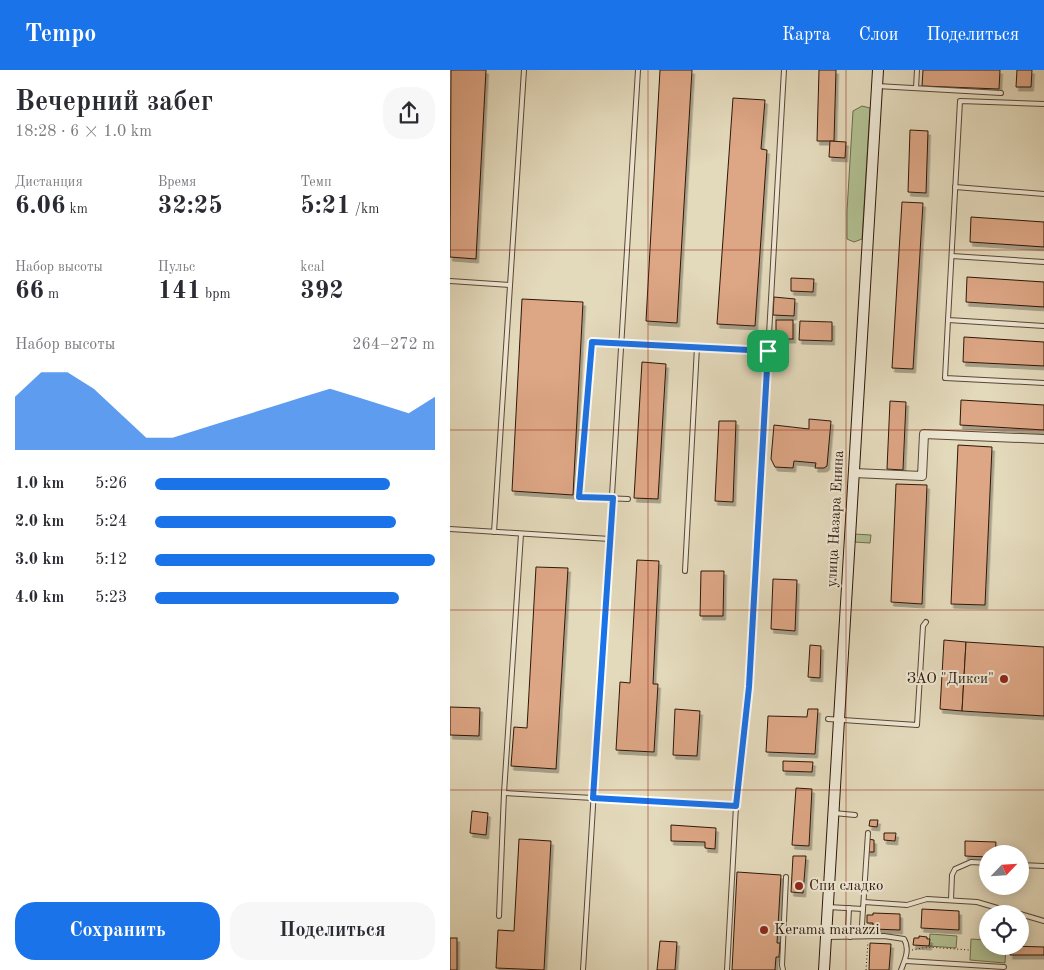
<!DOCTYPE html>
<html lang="ru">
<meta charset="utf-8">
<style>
body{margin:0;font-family:"Old Standard TT",serif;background:#f7f7f7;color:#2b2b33;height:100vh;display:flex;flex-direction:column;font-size:19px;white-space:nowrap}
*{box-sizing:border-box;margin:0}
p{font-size:16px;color:#7c7c81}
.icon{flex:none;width:28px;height:28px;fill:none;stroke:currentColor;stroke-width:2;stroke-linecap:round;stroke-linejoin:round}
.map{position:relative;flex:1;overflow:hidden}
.side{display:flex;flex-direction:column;background:#fff;width:450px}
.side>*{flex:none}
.needle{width:32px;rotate:65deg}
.fabs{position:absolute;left:529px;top:775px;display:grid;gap:10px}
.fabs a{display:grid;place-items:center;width:50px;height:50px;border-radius:50%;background:#fff;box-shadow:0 2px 12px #0003;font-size:25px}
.pin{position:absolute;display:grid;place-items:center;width:42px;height:42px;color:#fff;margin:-21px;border-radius:10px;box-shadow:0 2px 8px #0006}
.round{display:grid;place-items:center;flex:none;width:52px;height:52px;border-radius:20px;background:#f7f7f7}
.summary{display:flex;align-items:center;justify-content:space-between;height:85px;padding:0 15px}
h1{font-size:28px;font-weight:600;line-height:38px}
.figures{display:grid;grid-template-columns:repeat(3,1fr);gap:8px;height:85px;padding:5px 15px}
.figures div{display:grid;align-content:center}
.figures b{font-size:25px;font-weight:600}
.figures small{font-size:14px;font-weight:400}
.figures p{font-size:14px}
.chart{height:140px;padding:10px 15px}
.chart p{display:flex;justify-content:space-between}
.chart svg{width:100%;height:90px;margin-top:5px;fill:#1a73e8;opacity:.7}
.action{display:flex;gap:10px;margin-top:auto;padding:10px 15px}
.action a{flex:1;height:58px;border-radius:20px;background:#1a73e8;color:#fff;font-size:20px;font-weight:600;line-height:58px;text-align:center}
.action a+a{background:#f7f7f7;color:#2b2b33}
ul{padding:0 15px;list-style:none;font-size:16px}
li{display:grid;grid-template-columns:80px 60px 1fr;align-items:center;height:38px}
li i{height:12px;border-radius:6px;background:#1a73e8}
header{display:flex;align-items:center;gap:30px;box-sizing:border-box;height:70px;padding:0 25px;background:#1a73e8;color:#fff}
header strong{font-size:24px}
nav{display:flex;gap:28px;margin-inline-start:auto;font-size:18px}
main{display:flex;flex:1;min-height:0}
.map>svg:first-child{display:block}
</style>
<header>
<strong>Tempo</strong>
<nav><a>Карта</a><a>Слои</a><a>Поделиться</a></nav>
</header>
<main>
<section class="side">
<div class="summary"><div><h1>Вечерний забег</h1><p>18:28 · 6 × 1.0 km</p></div><a class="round"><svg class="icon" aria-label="share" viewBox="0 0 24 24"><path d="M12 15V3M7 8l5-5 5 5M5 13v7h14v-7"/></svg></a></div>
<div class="figures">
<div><p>Дистанция</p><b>6.06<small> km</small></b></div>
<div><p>Время</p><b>32:25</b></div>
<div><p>Темп</p><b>5:21<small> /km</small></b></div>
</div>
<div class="figures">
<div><p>Набор высоты</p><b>66<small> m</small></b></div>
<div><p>Пульс</p><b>141<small> bpm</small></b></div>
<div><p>kcal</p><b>392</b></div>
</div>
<div class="chart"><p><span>Набор высоты</span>264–272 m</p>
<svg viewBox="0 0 160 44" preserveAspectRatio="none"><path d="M0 44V18L10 6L20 6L30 14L40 26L50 38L60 38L70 34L80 30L90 26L100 22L110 18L120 14L130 18L140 22L150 26L160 18V44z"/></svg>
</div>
<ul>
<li><b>1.0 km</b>5:26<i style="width:84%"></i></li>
<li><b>2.0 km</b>5:24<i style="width:86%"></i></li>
<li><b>3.0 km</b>5:12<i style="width:100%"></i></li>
<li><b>4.0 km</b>5:23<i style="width:87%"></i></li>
</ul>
<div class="action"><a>Сохранить</a><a>Поделиться</a></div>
</section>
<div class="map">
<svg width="594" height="900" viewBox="0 0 594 900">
<defs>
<filter id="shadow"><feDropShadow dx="2.5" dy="4" stdDeviation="0" flood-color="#0004"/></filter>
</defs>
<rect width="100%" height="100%" fill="#e3d9bb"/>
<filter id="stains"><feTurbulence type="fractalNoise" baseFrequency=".004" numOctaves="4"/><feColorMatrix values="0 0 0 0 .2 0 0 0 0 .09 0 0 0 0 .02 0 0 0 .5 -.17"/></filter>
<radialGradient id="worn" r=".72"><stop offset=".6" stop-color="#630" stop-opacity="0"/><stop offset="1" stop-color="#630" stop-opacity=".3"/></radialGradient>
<!-- green -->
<g fill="#b1c092" stroke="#6f6c4c">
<polygon points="412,36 420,38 412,169 404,172 397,169 397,141 403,41"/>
<polygon points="404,464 421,465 420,473 404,472"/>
<polygon points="480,864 507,866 506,878 479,876"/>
<polygon points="521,869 537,870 538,876 556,876 555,893 520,890"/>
</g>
<!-- building -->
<g fill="#dda685" stroke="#2d1707" filter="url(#shadow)">
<polygon points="1,0 36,0 26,189 0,187"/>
<polygon points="210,0 242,0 227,253 196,251"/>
<polygon points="369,0 386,0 384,71 367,71"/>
<polygon points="473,0 550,0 549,19 472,16"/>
<polygon points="567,0 582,0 581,17 566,17"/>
<polygon points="283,28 315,30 311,79 317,80 305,256 267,254"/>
<polygon points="460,60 478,61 476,123 458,122"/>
<polygon points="380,71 396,72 395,88 379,87"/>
<polygon points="452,132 473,133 463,299 442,298"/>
<polygon points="521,147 594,152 594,177 520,172"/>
<polygon points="517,207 594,212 594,237 516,232"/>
<polygon points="341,208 364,209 363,222 341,221"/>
<polygon points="324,227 345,229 344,246 323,245"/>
<polygon points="72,229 133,232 123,425 62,421"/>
<rect x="326" y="250" width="17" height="19"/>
<polygon points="350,251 382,252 382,271 349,270"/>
<polygon points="514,267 594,272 594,296 513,292"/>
<polygon points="192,292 216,294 208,429 184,428"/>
<polygon points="511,330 594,335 594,360 510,355"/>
<polygon points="440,331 456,332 453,400 437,399"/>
<polygon points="359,349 381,351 377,396 374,398 365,398 366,393 344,391 343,398 325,397 321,389 324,355 359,359"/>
<polygon points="269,351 286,351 283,432 265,431"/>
<polygon points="508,375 542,377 535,535 501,534"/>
<polygon points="446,414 477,415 472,534 441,532"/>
<polygon points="187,490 209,491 203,614 208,614 204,682 166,680 170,612 180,613"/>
<polygon points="86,497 118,498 106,699 61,696 64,657 77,658"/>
<polygon points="251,501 274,501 273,546 250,546"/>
<polygon points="323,509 347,510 345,561 321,559"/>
<polygon points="494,570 516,572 512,641 490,639"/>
<polygon points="516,572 594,577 594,646 512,641"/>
<polygon points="360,575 371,576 370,608 358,607"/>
<polygon points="0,637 30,638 29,666 0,665"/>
<polygon points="225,639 250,641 247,686 223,685"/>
<polygon points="358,639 368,639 365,684 316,682 318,646 357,647"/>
<polygon points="333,691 363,692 362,702 333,701"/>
<polygon points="346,718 362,719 359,776 342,775"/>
<polygon points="22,741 38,743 36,765 20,763"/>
<polygon points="420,750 428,750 427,757 419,756"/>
<polygon points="221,755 266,758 265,779 255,778 255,772 221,771"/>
<polygon points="434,763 446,763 445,771 434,770"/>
<polygon points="69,769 101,771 94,900 46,898 48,860 64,861"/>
<polygon points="418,769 424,770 424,782 417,782"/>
<polygon points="515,771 546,772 545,784 538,784 538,787 515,786"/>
<polygon points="343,786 356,786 353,823 341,822"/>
<polygon points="287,802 331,805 327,873 330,873 329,887 326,887 325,900 282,900"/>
<polygon points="472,839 509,841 509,860 471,858"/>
<polygon points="423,843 450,844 450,860 423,859 423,853 417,853 417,845 423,845"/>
<polygon points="469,866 477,867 477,869 480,869 479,876 463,875 464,868 469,868"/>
<rect x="0" y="868" width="7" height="32"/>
<polygon points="210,871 227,872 225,900 207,900"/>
<polygon points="420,873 441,874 439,900 419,900"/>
<polygon points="561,876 594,877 594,885 560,885"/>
</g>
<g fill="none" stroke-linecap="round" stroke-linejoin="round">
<!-- service casing -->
<g stroke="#5a4834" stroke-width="6">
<g id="service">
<polyline points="427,16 551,23"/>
<polyline points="466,18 467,0"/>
<polyline points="594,34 510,31 498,250 594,256"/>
<polyline points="505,117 594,124"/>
<polyline points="502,186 594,192"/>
<polyline points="0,211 60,215"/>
<polyline points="498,250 495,308 594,313"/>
<polyline points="178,429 129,427 142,272 318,281"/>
<polyline points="0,459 160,469"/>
<polyline points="44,462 74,0"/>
<polyline points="235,501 247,277"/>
<polyline points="378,649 467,655 473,556 476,552"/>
<polyline points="54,723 286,736"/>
<polyline points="384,743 405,745"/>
<polyline points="570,795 594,796"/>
<polyline points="501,830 502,805 505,799 521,792 538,793"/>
<polyline points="414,832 457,835 477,829 527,832 568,844"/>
<polyline points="378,837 413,839 418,763"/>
<polyline points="399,838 398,859 400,867"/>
<polyline points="570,844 594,851"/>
<polyline points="49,846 54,723 71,464"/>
<polyline points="412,855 413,839"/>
<path d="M377,867l57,-1 20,3c6,10 1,21 -3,31"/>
<polyline points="456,891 554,897"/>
<polyline points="133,900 188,0"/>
<polyline points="277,900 286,736 299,617 334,0"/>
<polyline points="333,900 332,895 336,807"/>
</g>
</g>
<!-- minor casing -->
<g stroke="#5a4834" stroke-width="10">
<polyline id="minor" points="404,403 472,406 474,364 594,369"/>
</g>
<!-- secondary casing -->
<g stroke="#2d1707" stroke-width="12">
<polyline id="secondary" points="374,900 428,0"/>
</g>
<!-- path -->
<g stroke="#2d1707" stroke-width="1" stroke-dasharray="1 2.5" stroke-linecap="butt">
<polyline points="462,880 478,877 519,880"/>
<polyline points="416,900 418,872"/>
</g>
<!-- service -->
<use href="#service" stroke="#ede6d3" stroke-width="4"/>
<!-- minor -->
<use href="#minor" stroke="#ede6d3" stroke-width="8"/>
<!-- secondary -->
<use href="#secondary" stroke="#ede6d3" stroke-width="10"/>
</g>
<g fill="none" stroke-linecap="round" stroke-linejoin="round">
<!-- route casing -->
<g stroke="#fff" stroke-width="10">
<polygon id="route" points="142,272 318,281 299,617 286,736 143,728 163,428 129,427"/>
</g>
<!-- route -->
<use href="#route" stroke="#1a73e8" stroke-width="6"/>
</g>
<!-- grid -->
<path fill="none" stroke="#8f2418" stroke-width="1" stroke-opacity="0.55" d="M198,0v900M396,0v900M0,180h594M0,360h594M0,540h594M0,720h594"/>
<!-- markers -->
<g fill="#8f2418" stroke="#ede6d3" stroke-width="2">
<circle cx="554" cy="609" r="5"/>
<circle cx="349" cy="816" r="5"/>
<circle cx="314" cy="860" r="5"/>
</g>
<g text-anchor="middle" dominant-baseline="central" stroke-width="4" stroke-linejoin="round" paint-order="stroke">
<!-- street labels -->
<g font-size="15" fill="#2d1707" stroke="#ede6d3">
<text transform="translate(386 449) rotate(-87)">улица Назара Енина</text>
</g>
<!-- poi labels -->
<g font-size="15" fill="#2d1707" stroke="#ede6d3" text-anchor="start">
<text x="544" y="609" text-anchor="end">ЗАО "Дикси"</text>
<text x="359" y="816">Спи сладко</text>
<text x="324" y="860">Kerama marazzi</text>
</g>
</g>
<rect width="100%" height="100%" filter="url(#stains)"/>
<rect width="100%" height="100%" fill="url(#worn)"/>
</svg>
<div class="fabs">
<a><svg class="needle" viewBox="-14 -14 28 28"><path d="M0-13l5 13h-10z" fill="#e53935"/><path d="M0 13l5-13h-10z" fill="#7c7c81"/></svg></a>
<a><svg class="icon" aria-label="locate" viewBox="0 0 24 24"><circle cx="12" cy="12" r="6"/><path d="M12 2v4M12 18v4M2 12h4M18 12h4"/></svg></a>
</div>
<div class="pin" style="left:318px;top:281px;background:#1e9e55"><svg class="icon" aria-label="arrive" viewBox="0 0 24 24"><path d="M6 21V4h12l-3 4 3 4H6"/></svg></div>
</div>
</main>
